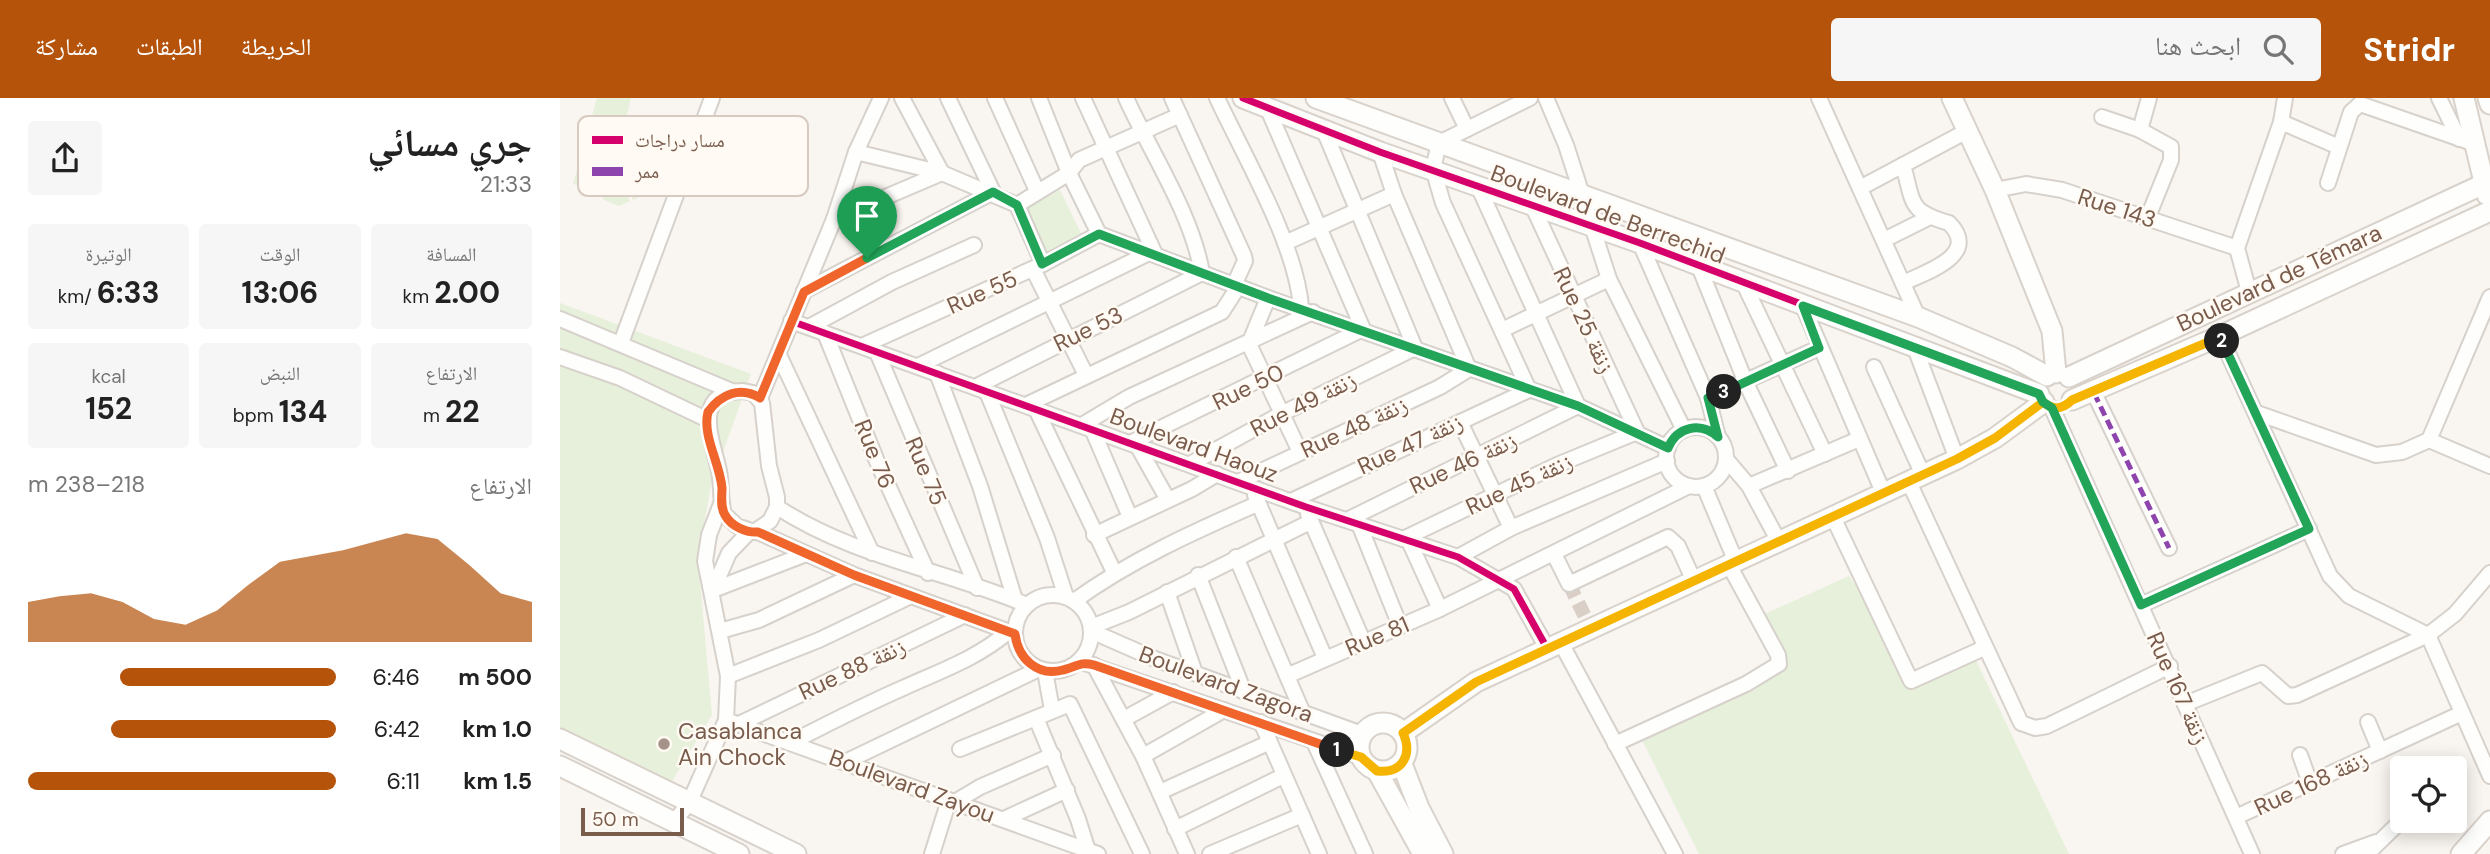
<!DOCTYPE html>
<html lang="ar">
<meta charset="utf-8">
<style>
body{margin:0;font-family:"DM Sans","Noto Naskh Arabic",sans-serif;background:#f6f6f6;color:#222;direction:rtl;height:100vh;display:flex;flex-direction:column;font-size:26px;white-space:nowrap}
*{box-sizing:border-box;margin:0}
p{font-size:23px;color:#767676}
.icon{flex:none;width:38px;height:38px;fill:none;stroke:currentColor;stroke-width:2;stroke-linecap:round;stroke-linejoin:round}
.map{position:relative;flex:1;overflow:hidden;direction:ltr}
.sheet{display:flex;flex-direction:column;background:#fff;width:560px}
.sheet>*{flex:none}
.controls{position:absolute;left:1830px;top:658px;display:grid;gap:14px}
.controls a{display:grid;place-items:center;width:77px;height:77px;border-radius:7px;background:#fff;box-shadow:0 4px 18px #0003;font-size:35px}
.scale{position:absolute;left:21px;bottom:18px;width:103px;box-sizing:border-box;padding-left:7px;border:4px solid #7a5c4d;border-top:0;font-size:19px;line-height:24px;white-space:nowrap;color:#7a5c4d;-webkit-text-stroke:5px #fffaf3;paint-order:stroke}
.pin{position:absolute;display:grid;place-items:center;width:60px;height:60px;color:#fff;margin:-72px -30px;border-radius:50% 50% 50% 0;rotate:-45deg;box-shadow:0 0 7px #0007}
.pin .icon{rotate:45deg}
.km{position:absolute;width:35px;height:35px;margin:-18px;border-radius:50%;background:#222;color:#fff;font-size:19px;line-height:35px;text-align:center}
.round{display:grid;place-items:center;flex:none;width:74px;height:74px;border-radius:7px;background:#f6f6f6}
.summary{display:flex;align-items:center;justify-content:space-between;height:119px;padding:0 28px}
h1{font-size:38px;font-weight:700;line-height:52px}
.figures{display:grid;grid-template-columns:repeat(3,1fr);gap:10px;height:119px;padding:7px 28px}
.figures div{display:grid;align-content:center;border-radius:7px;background:#f6f6f6;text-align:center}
.figures b{font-size:30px;font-weight:700}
.figures small{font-size:19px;font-weight:400}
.figures p{font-size:19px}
.chart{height:196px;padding:14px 28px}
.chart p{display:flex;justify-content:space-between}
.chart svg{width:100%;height:126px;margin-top:7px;fill:#b45309;opacity:.7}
ul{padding:0 28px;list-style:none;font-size:23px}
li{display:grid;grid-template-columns:112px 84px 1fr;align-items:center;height:52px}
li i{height:18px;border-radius:9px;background:#b45309}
header{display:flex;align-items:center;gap:42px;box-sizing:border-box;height:98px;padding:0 35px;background:#b45309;color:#fff}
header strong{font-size:33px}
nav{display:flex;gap:38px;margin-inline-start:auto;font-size:24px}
.search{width:490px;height:63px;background:#f6f6f6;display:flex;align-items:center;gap:18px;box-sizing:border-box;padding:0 24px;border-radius:7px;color:#767676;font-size:26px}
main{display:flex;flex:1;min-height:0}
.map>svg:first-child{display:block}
</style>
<header>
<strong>Stridr</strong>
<div class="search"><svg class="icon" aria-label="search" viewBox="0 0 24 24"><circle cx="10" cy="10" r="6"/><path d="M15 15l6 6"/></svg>ابحث هنا</div>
<nav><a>الخريطة</a><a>الطبقات</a><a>مشاركة</a></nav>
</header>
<main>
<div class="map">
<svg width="1930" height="756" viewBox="0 0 1930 756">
<rect width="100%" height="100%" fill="#f9f5f0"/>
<!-- green -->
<g fill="#e7f0db">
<polygon points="37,0 71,0 66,21 92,44 92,50 31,91 13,86"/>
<polygon points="98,54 107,73 99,89 73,102 63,76"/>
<polygon points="57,80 70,103 59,108 44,102 38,91"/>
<polygon points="500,92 524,142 483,161 461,112"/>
<polygon points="0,205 191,276 151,387 138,461 152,617 111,685 0,630"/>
<polygon points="1289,478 1353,575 1411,552 1509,756 1139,756 1080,638 1222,563 1200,518"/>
</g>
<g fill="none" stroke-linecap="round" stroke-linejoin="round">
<!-- street-tunnel -->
<polyline stroke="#d9cfc7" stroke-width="14" stroke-dasharray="14 7" stroke-linecap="butt" points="1009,486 1031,531"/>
<!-- street casing -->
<g stroke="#d7d1cb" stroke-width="18">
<g id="street">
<polyline points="435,0 477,93"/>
<polyline points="479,0 509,75 539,136"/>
<polyline points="523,0 595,156"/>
<polyline points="612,0 684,158 685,163 674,187"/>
<path d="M657,0c28,60 79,146 84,209"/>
<polyline points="892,0 907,31"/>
<polyline points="986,0 1006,47 1049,181 1124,332"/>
<polyline points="1259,0 1358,219"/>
<polyline points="1879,0 1899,41"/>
<polyline points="1542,19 1580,32 1611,49 1611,62 1588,119"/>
<polyline points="1721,24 1779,49"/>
<polyline points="1580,32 1589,0"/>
<polyline points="296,54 382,75 457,107 483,166"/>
<path d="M1343,67c11,39 5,46 46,58 32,32 -23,49 -46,60"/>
<polyline points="1768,85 1791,14 1800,6 1915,46"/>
<polyline points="1300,90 1407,33"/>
<polyline points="1435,92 1466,86 1502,92 1677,150"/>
<polyline points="457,107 509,75 519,62 620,17"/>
<polyline points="274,121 382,75 342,0"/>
<polyline points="539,136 708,200 1018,308 1108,350"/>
<polyline points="1324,142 1368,120"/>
<polyline points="725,145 834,96"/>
<polyline points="1080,145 1148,300 1158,339"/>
<polyline points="1138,166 1186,285 1228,373"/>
<polyline points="473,171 526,277"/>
<polyline points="1184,186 1265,356"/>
<polyline points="244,193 433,94 388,0"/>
<polyline points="1689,194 1677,150 1721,24 1725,0"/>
<polyline points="708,200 689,246 740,354"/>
<polyline points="1243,208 1323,394"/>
<polyline points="0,221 174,294"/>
<polyline points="231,223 746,409 898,459 954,491 988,552"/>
<polyline points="249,229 332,184 414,147"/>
<polyline points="942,232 1049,181"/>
<polyline points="265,235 316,361 368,475"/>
<polyline points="1660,238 1770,478 1789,498 1868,537 1930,678"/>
<polyline points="61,245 152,0"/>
<polyline points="302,248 483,166 539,136"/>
<polyline points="1355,250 1397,361"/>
<polyline points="317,254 417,490"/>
<polyline points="219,257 312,455"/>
<polyline points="0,259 60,280 146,321"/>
<polyline points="358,268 589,155"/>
<polyline points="1314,269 1363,377"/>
<polyline points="377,275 420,388 455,502"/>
<path d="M415,289l227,-114c-10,-59 -51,-120 -76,-175"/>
<path d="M183,293l10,2 9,10 7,63 8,31v10l-7,14 -16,11 -17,-6 -13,-12c-4,-14 -2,-28 -5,-43 -6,-30 -29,-79 24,-80z"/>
<polyline points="427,294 487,440 506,499"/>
<polyline points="1534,295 1609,450"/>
<polyline points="200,300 274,121 296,54 321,0"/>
<polyline points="1148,300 1259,250"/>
<polyline points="466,307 662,214 678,189"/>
<polyline points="1492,310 1692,756"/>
<polyline points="476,311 554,474"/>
<polyline points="1697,315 1816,357 1842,354 1869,342"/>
<polyline points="900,324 951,430"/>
<polyline points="522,327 569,299 753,214"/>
<circle cx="1136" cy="359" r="30"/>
<polyline points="532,331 570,419"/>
<polyline points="1869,342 1930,199"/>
<polyline points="1869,342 1930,368"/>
<polyline points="572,344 803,231 707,9"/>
<polyline points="577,347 608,402"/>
<polyline points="1166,361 1189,388 1218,442"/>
<polyline points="632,365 721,316 855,250 763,30"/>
<polyline points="1348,382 1461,625 1475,630 1487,628 1610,568"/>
<polyline points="678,384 880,289 909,271 834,96 820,54"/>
<polyline points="1144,388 1176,464"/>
<polyline points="1189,388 1299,341"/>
<polyline points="695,397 765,560"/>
<polyline points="731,403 969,292 883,105 873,71 879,45 970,0"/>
<path d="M217,409c76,50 167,63 250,98"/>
<polyline points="748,416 803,543"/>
<polyline points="1272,417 1351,583 1424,550"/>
<polyline points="787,422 1018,308 919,90"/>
<polyline points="799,426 840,528"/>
<polyline points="198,434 294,477 455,536"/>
<polyline points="534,437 632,391 657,376"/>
<polyline points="843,441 997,367 1077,334 973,109"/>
<polyline points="849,443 880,511"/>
<polyline points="994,456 1009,486 1108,439 1118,448 1134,483"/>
<polyline points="676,459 742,613"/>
<polyline points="898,459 951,430 1107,363"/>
<polyline points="638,477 684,594"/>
<polyline points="153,492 246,456"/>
<polyline points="153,492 169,455 189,434"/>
<polyline points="607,494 635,575"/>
<circle cx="493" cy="535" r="38"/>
<path d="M514,503c57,-41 119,-69 183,-97"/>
<polyline points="1581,507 1749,431"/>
<polyline points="531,529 569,514 750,424"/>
<polyline points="160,533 199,522 294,477"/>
<polyline points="531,533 595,561 802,636"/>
<polyline points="1001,545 1115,756"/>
<polyline points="519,563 801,659"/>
<polyline points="534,567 583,658 627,756"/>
<polyline points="485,573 492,612"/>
<polyline points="729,577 880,511 1129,388"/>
<polyline points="168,578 259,542 351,498"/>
<polyline points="1625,606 1702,575 1728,598 1737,597 1868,537 1895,516 1930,475"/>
<polyline points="476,620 518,721 529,756"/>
<polyline points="564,621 613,594"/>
<polyline points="166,622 538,756"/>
<polyline points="701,624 759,756"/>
<polyline points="1808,624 1820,653"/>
<polyline points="179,626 405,517"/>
<path d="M230,645c37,-19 74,-38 113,-55 37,-17 73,-29 105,-56"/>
<polyline points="755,646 805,756"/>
<polyline points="1055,646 1186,586 1219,566 1218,557 1169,467"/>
<polyline points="400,651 510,606 582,756"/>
<polyline points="1740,657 1750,685"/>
<polyline points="583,658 664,612"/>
<polyline points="285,664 479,571"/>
<polyline points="600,694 708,645"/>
<polyline points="395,704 420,689 493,657"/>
<polyline points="1676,719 1902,615"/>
<polyline points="444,721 507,692"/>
<polyline points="114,724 129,705 166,622 168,578 145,463 149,437 161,406"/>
<polyline points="615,731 723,678"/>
<polyline points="372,756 389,702"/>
<polyline points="650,756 742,717"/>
<polyline points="1783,756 1816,744"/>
<polyline points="1807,756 1843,721"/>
</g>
</g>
<!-- secondary casing -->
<g stroke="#d9d2cb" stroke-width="23">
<g id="secondary">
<polyline points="683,0 820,54 1080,145 1479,296"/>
<polyline points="756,0 1358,219 1452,259 1487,278"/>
<polyline points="1392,0 1435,92 1492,233 1496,275"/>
<polyline points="1904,0 1927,97"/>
<polyline points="1928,0 1930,6"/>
<polyline points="1509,279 1930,83"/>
<polyline points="1512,302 1660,238 1930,113"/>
<circle cx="823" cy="649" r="24"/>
<polyline points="843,635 916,584 1397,361 1435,340 1484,304"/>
<polyline points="0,641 236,756"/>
<polyline points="842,666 859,710 883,756"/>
<polyline points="0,668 179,756"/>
<polyline points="817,673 863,756"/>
<polyline points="1901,756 1930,723"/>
</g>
</g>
<!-- street -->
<use href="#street" stroke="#fefefd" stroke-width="14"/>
<!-- secondary -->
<use href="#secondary" stroke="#fefefd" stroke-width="19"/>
<!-- quiet -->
<polyline stroke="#8e44ad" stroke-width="5" stroke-dasharray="10 5" stroke-linecap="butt" points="1534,295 1609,450"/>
<!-- cycleway casing -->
<g stroke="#fffaf3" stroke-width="11">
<g id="cycleway">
<polyline points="683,0 820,54 1080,145 1479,296"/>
<polyline points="539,136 708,200 1018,308 1108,350"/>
<polyline points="231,223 746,409 898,459 954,491 988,552"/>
</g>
</g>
<!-- cycleway -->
<use href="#cycleway" stroke="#d6006c" stroke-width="7"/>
</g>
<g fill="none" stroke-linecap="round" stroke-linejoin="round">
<!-- split-1 casing -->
<g stroke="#fff" stroke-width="14">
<path id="split-1" d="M307,160l-63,34 -44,106c-20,-12 -39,-4 -52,14 -6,24 12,51 14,76 0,9 -2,18 3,27 6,11 21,18 33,17l96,43 161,59c3,24 22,43 48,36 14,-3 16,-9 31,-5l243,85"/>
</g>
<!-- split-2 casing -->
<g stroke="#fff" stroke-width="14">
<path id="split-2" d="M777,652l24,7 16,14c25,3 36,-16 26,-38l73,-51 481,-223 38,-21 48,-36c11,9 20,7 29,-2l148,-63 2,4"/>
</g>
<!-- split-3 casing -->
<g stroke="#fff" stroke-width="14">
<polyline id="split-3" points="1164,294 1259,250 1243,208 1479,296 1483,304 1492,310 1581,507 1749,431 1662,243"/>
</g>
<!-- split-4 casing -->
<g stroke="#fff" stroke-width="14">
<path id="split-4" d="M307,160l126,-66 24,13 25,59 57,-30 169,64 310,108 90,42c9,-21 32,-27 50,-11l-10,-39 16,-6"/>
</g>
<!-- split-1 -->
<use href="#split-1" stroke="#f0652b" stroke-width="9"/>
<!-- split-2 -->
<use href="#split-2" stroke="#f5b400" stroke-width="9"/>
<!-- split-3 -->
<use href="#split-3" stroke="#22a559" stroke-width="9"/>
<!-- split-4 -->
<use href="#split-4" stroke="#22a559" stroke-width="9"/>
</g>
<!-- markers -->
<circle fill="#a69286" stroke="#fffaf3" stroke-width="2.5" cx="104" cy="646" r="7"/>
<g text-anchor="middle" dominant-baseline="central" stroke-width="5" stroke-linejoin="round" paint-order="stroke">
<!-- street labels -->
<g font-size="23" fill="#7a5c4d" stroke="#fffaf3">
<text transform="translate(1557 110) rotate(18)">Rue 143</text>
<text transform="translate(1048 116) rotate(20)">Boulevard de Berrechid</text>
<text transform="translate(1719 180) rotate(-25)">Boulevard de Témara</text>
<text transform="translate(422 194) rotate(-24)">Rue 55</text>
<text transform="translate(1024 222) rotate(65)">Rue 25 زنقة</text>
<text transform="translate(528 231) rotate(-26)">Rue 53</text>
<text transform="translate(688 289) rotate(-26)">Rue 50</text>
<text transform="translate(743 306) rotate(-27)">Rue 49 زنقة</text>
<text transform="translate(794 329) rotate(-25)">Rue 48 زنقة</text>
<text transform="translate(850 346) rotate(-25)">Rue 47 زنقة</text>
<text transform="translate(634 347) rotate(20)">Boulevard Haouz</text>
<text transform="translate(315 356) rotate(68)">Rue 76</text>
<text transform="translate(903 365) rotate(-25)">Rue 46 زنقة</text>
<text transform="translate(366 373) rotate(67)">Rue 75</text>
<text transform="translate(959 386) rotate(-25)">Rue 45 زنقة</text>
<text transform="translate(817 538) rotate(-23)">Rue 81</text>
<text transform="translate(292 571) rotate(-25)">Rue 88 زنقة</text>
<text transform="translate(666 586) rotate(20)">Boulevard Zagora</text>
<text transform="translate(1618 590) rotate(66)">Rue 167 زنقة</text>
<text transform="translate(1751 685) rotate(-25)">Rue 168 زنقة</text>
<text transform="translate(352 688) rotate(20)">Boulevard Zayou</text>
</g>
<!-- poi labels -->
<g font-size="23" fill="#7a5c4d" stroke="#fffaf3" text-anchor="start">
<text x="118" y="633">Casablanca<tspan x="118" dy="26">Ain Chock</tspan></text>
</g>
</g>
<!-- legend -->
<rect x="18" y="18" width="230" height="80" rx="10" fill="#fffaf3" stroke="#d7cbc1" stroke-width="2"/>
<rect x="32" y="38" width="31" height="8" fill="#d6006c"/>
<rect x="32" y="69" width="31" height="9" fill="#8e44ad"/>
<g font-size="19" fill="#7a5c4d">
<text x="75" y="49">مسار دراجات</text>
<text x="75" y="80">ممر</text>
</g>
</svg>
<div class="controls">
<a><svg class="icon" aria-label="locate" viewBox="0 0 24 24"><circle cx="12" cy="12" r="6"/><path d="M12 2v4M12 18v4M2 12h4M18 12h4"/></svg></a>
</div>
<div class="scale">50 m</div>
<div class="pin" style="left:307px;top:160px;background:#1e9e55"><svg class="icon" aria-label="arrive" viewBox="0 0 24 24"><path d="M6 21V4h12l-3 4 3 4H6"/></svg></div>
<b class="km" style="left:777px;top:652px">1</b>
<b class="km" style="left:1662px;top:243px">2</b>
<b class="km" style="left:1164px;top:294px">3</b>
</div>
<section class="sheet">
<div class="summary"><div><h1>جري مسائي</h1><p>21:33</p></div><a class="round"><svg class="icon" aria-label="share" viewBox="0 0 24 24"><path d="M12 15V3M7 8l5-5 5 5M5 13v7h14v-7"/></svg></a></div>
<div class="figures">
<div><p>المسافة</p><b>2.00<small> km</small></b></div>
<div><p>الوقت</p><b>13:06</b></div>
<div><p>الوتيرة</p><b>6:33<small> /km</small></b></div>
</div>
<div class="figures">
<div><p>الارتفاع</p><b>22<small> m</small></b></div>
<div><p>النبض</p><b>134<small> bpm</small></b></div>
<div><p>kcal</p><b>152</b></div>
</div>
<div class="chart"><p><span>الارتفاع</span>218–238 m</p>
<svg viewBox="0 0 160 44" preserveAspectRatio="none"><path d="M0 44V30L10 28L20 27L30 30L40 36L50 38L60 33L70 24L80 16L90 14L100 12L110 9L120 6L130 8L140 17L150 27L160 30V44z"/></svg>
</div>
<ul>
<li><b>500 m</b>6:46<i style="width:70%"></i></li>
<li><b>1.0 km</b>6:42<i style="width:73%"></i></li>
<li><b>1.5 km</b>6:11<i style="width:100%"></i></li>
</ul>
</section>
</main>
